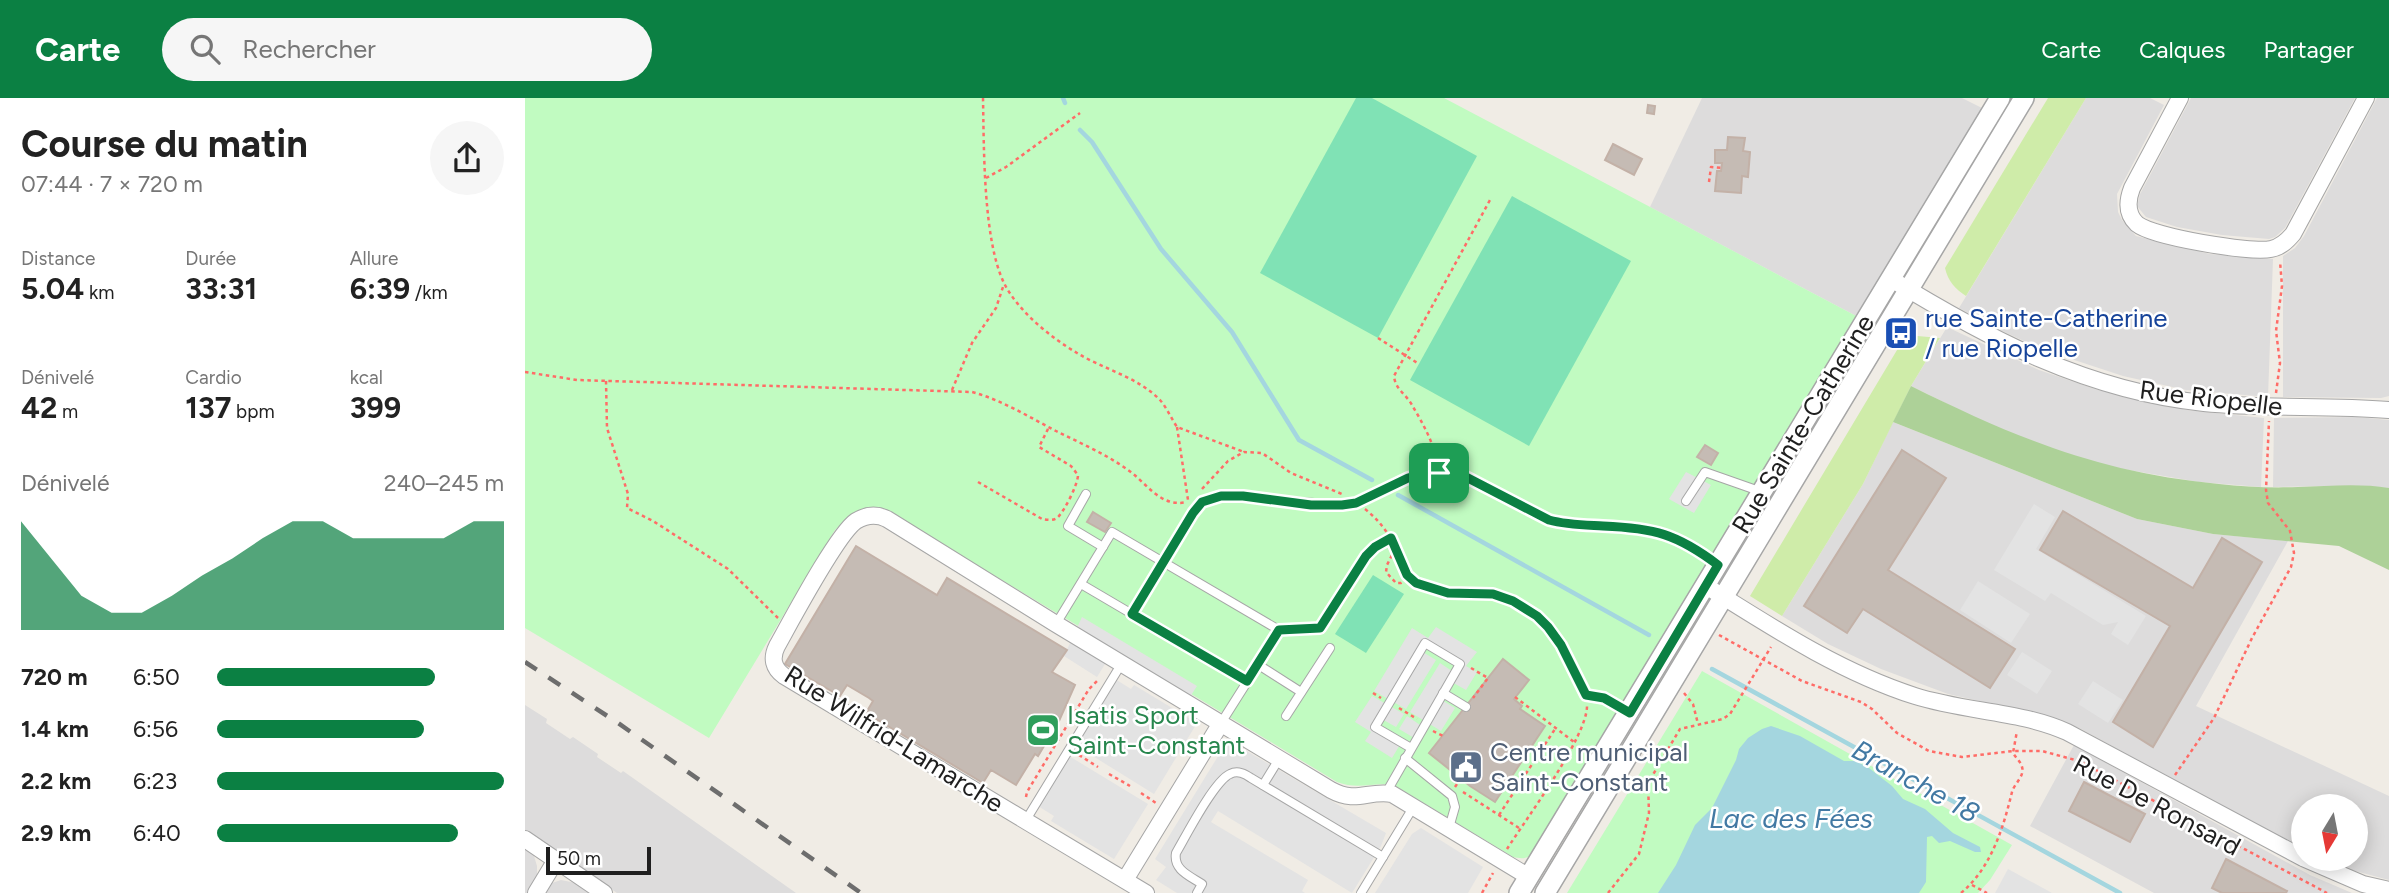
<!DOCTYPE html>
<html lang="fr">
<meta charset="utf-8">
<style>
body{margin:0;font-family:Figtree,sans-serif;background:#f6f6f6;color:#222;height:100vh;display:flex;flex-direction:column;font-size:26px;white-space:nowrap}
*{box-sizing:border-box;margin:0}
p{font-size:23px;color:#767676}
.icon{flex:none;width:38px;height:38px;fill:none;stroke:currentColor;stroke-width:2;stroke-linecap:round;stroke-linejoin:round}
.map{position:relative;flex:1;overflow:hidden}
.sheet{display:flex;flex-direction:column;background:#fff;width:525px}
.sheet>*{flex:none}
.needle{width:46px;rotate:190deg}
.tools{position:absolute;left:1766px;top:696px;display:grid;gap:14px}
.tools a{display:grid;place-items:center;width:77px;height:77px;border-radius:50%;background:#fff;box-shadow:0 4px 18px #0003;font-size:35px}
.scale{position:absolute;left:21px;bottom:18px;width:105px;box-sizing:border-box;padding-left:7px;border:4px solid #1f1f1f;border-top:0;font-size:19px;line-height:24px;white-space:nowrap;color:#1f1f1f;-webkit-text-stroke:5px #fff;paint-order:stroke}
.pin{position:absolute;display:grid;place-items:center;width:60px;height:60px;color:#fff;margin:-30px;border-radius:14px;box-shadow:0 4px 10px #0006}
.round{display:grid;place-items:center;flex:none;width:74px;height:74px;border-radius:37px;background:#f6f6f6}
.summary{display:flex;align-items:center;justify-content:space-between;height:119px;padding:0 21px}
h1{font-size:38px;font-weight:700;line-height:52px}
.stats{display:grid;grid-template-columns:repeat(3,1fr);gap:10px;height:119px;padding:7px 21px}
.stats div{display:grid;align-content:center}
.stats b{font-size:30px;font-weight:700}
.stats small{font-size:19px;font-weight:400}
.stats p{font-size:19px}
.chart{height:196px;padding:14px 21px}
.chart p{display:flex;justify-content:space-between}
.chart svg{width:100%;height:126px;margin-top:7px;fill:#0b8043;opacity:.7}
ul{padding:0 21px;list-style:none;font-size:23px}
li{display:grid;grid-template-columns:112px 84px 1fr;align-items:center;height:52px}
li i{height:18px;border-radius:9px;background:#0b8043}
header{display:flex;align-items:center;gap:42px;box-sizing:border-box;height:98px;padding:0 35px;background:#0b8043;color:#fff}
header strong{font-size:33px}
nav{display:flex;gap:38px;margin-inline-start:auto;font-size:24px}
.search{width:490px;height:63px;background:#f6f6f6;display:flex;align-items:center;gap:18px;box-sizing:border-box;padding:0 24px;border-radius:38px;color:#767676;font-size:26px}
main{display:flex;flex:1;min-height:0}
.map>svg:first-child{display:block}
</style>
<header>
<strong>Carte</strong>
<div class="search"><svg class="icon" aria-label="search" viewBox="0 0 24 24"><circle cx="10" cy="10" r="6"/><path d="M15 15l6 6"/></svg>Rechercher</div>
<nav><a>Carte</a><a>Calques</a><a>Partager</a></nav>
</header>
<main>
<section class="sheet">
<div class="summary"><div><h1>Course du matin</h1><p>07:44 · 7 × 720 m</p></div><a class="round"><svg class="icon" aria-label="share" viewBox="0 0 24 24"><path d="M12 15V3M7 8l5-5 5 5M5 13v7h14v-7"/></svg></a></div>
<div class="stats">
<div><p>Distance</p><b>5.04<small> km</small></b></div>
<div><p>Durée</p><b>33:31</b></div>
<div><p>Allure</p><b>6:39<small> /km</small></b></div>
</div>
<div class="stats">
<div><p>Dénivelé</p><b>42<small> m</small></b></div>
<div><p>Cardio</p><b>137<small> bpm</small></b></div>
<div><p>kcal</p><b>399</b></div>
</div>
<div class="chart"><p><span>Dénivelé</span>240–245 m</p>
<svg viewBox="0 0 160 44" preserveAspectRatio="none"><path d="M0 44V6L10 19L20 32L30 38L40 38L50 32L60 25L70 19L80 12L90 6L100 6L110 12L120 12L130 12L140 12L150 6L160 6V44z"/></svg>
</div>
<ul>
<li><b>720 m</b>6:50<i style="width:76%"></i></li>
<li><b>1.4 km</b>6:56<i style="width:72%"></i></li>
<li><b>2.2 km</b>6:23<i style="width:100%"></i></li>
<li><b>2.9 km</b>6:40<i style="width:84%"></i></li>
</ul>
</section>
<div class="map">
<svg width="1864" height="795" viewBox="0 0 1864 795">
<rect width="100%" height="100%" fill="#f0ece5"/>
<!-- residential -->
<g fill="#dddcdc">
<polygon points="1177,0 1437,0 1459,11 1335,220 1125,109"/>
<polygon points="1561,0 1625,0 1639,7 1592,96 1593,114 1597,122 1611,138 1685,156 1748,161 1743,299 1661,292 1598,278 1516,251 1473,231 1434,210"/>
<polygon points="1666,0 1830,0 1760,130 1750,139 1744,141 1697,137 1652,129 1621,119 1612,108 1615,96"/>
<polygon points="1852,0 1864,0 1864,298 1856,300 1758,299 1758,158 1770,150 1779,138"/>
<polygon points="1422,229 1514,272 1573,292 1662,312 1739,320 1736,389 1674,384 1574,367 1499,341 1459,324 1386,288"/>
<polygon points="1832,319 1864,322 1864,390 1807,388 1748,389 1749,320"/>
<polygon points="1368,324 1612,421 1688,436 1763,443 1671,608 1864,698 1864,782 1815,769 1797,761 1830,761 1830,709 1778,709 1778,753 1556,631 1525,619 1423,596 1356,571 1303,546 1257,518 1338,386"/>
<polygon points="0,607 22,621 21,625 45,641 48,639 73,656 72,659 96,675 98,673 271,795 92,795 0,732"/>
<polygon points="1549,647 1785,777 1827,795 1629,795 1505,728"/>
<polygon points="0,751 9,758 12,768 12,777 3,795 0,795"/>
<polygon points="36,782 51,785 65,795 20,795 27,785"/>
</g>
<!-- grass -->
<g fill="#cfeca9">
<path d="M1523,0h38l-120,198c-11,-7 -18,-15 -21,-28z"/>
<polygon points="1381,237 1415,240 1386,288 1338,386 1257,518 1225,498"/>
</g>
<!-- forest -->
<path fill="#add198" d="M1386,288c105,52 189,87 308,98 26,3 53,4 79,3 30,-1 62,-4 91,1v82l-50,-24 -126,-12 -76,-15 -244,-97z"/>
<!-- park -->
<g fill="#c1fbc1">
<path d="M0,0h919l416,220 -326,535c-7,6 -12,6 -21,4l-119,-72c-21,-3 -36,5 -57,-3l-448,-270c-23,-12 -37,2 -54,18l-126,208 -184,-110z"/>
<polygon points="1177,573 1487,747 1465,782 1453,795 1042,795"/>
</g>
<!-- pitch -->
<g fill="#80e2b5">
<polygon points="831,0 847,0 952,58 853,240 735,175"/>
<polygon points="987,98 1106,163 1004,348 885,282"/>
<polygon points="848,477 879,496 841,555 810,536"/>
</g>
<!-- parking -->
<g fill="#e3e3e3">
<polygon points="1161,374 1186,387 1169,415 1144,401"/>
<polygon points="1509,406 1530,419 1511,451 1621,518 1603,547 1586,536 1593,524 1578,527 1526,495 1520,503 1469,472"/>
<polygon points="1453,483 1505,516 1486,545 1435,512"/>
<polygon points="557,519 672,588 663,602 585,558 572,579 539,558"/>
<polygon points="911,529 952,554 941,568 952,574 941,592 925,583 915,601 930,610 916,633 885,614 915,565 930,575 935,566 901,545 896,553 911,562 881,611 849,593 887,530 903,540"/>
<polygon points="1497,554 1527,573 1512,596 1482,577"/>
<polygon points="590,581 606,591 609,587 672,625 629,696 550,647"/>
<polygon points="1568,583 1598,602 1583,625 1553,606"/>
<polygon points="847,598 879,616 871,629 855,620 850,628 876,645 867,660 840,643 846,634 830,624"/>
<polygon points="882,618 898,629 891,641 874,631"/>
<polygon points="703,642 861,735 856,748 827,795 693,713 686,724 783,782 777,793 780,795 652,795 631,782 641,769 630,761"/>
<polygon points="544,658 623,706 589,761 526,723 529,718 513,708"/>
<polygon points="896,730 958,769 943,795 850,795 887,736"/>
<polygon points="1483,771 1527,795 1470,795"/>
</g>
<!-- water -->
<polygon fill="#a4d6df" points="1246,628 1275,638 1319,663 1331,663 1344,670 1367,688 1378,701 1400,711 1428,735 1455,749 1456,754 1450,754 1425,743 1414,745 1407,738 1402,739 1401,784 1394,795 1133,795 1151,767 1170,727 1187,710 1211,662 1214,651 1223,640 1237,631"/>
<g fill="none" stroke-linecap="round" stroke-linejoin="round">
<!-- stream -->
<g stroke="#a4d6df" stroke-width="4.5">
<polyline points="538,0 540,5"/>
<polyline points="555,32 567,44 636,151 707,234 774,342 847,382"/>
<polyline points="873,397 1124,537"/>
<polyline points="1187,571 1595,795"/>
</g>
</g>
<!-- building -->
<g fill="#c5bbb4" stroke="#c3b1a7" stroke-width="2">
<polygon points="1123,7 1130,8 1129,16 1122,15"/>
<polygon points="1203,39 1220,40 1218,53 1225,54 1223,79 1217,78 1216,95 1190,93 1192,73 1196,73 1197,65 1190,65 1190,52 1202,52"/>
<polygon points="1088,46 1117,61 1109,77 1080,62"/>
<polygon points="1180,347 1193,355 1186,367 1172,359"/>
<polygon points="1377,352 1421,380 1363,472 1490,551 1465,590 1338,511 1322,535 1279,508"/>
<polygon points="1538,413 1668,490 1697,440 1737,464 1628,649 1588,624 1645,528 1515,452"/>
<polygon points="568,414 586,425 580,434 562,424"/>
<polygon points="331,448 412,497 422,480 542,552 527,574 550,587 534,623 513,658 510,656 491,687 466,672 458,685 341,615 348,603 344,600 322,587 315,598 260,566"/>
<polygon points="978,561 1004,582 989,601 997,608 995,611 1020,628 970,704 945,688 904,655"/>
<polygon points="1559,684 1620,716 1605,744 1544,713"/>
<polygon points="1701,761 1762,793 1761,795 1697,795 1687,790"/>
</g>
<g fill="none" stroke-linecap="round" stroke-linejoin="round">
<!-- service casing -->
<g stroke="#a6a6a6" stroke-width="10">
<g id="service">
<polyline points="561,396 543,428 578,449"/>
<polyline points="1161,403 1180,374 1237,394"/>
<polyline points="556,486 607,516"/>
<polyline points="531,526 587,434 754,532 722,584"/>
<polyline points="732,566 776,594"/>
<polyline points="918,595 941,609"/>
<polyline points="1061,597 1079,600 1102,613"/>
<polyline points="761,618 805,550"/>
<path d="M696,625l26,-41 -115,-68 61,-101 9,-11 19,-6 121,9c23,-3 43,-18 65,-26 51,-20 99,20 142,42 18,4 36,4 54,5 50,2 75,7 115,39"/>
<polyline points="880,660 927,698 930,709 924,730"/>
<polyline points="738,687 754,661"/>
<polyline points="861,695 935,566 900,545 850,629 886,650"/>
<polyline points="501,722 597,565"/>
<path d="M672,795l5,-9c-12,-8 -29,-14 -26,-31 10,-17 38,-72 54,-79 8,-4 15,0 21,4l132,79"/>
<polyline points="836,795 889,708"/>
</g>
</g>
<!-- minor casing -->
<g stroke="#a6a6a6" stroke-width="18">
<g id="minor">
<path d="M1655,0l-48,90c-5,13 -6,26 5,36 16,13 113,29 134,25 10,-2 16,-8 22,-15l73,-136"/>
<path d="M1366,181c98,60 196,112 313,124 61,6 123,2 185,7"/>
<path d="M1181,488c67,42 134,86 209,110 51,16 105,15 152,36l236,126"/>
<polyline points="0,741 79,795"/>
<polyline points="1780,761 1838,786 1864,792"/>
<polyline points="600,782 696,625"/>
<polyline points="11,795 31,762"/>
<path d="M621,795l-362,-217c-11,-8 -13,-18 -7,-30 14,-25 60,-112 79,-125 10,-6 21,-7 31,-2l169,105 275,166c26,14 36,0 61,4l137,83"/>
</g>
</g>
<!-- tertiary casing -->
<g stroke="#a6a6a6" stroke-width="22">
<g id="tertiary">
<polyline points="994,795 1475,0"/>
<polyline points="1020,795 1499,0"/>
</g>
</g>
<!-- path -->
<g stroke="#ff6c67" stroke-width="2.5" stroke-dasharray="3.5 3.5" stroke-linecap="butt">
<path d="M458,0c1,49 0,142 21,185 14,28 46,54 73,70 26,16 61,24 83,47 7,8 11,18 17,27l67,25"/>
<polyline points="461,80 481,69 555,15"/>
<polyline points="1184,84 1186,69 1197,70"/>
<polyline points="853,240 894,266"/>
<path d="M0,274l52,8 395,12c30,8 57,25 84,39 24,12 50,23 72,39 19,13 32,38 59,32"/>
<polyline points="81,283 82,330 103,396 102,410 128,423 203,471 253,520"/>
<polyline points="427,292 447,245 471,210 479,186"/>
<polyline points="1751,295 1755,265 1751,233 1757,188 1755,163"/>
<polyline points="652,329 663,402"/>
<path d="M912,364c-3,-19 -15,-40 -25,-57 -6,-11 -17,-16 -18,-29l96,-176"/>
<path d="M453,384l64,37c5,1 12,2 16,-2 7,-7 20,-33 20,-42l-7,-9 -32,-19 10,-20"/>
<polyline points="677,391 703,363 719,354 737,355 766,375 817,396"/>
<path d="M840,411c10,8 18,17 25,28 8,14 10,36 25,46 18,12 42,10 63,10 59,0 81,50 104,94"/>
<polyline points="870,451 862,467 861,474 871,485 876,485 884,480"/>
<polyline points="764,531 795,530 841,458 850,449 866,440"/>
<polyline points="1194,537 1277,583 1336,604 1347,611 1372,635 1404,653 1437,659 1488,653 1517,653 1554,663 1802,795"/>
<polyline points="946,570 963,580 948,600"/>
<polyline points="848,595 856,600"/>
<polyline points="1159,595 1168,606 1173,626"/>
<polyline points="990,599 1049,644"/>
<polyline points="874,610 892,621"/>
<polyline points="908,633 918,638"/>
<polyline points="524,639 533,644"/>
<polyline points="554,657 573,669"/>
<polyline points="584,676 605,688"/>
<polyline points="1650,677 1689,620 1727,540 1766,469 1769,455 1765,433 1743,405 1741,392 1744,323"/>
<polyline points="930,689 936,680"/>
<polyline points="938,694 994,730"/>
<polyline points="616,695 631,705"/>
<polyline points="501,699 502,694 564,591 572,583"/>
<polyline points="974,717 1030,631"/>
<path d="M982,751c19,-30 80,-112 80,-143"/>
<polyline points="1447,787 1462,795"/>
<polyline points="957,795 968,775"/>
<polyline points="1083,795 1114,756 1124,715 1123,685 1155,631 1198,621 1205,616 1246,549"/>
<path d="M1436,795c30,-25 42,-64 51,-101 2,-8 13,-16 10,-25 -1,-5 -6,-9 -9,-14l4,-22"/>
</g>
<!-- service -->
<use href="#service" stroke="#fff" stroke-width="8"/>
<!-- minor -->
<use href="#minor" stroke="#fff" stroke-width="16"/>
<!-- tertiary -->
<use href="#tertiary" stroke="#fff" stroke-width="19"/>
<!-- rail -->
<polyline stroke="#6d6d6d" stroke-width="4.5" stroke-dasharray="14 14" stroke-linecap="butt" points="0,564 93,625 336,795"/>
</g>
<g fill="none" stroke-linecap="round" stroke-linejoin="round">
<!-- route casing -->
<g stroke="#fff" stroke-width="14">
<path id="route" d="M921,374l20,5 83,43c18,5 36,5 54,6 51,2 74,8 115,39l-88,148 -26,-15 -18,-3 -25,-50 -13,-18 -11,-11 -24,-15 -20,-7 -45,-1 -32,-10 -9,-8 -16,-37 -16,9 -9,9 -46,72 -41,2 -32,51 -115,-67 61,-101 9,-11 19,-6h22l68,9h31l14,-2 52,-25 18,-5z"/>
</g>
<!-- route -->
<use href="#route" stroke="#0b8043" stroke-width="9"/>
</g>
<!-- icons -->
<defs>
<g id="bus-square" transform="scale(1.75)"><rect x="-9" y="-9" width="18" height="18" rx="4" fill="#1a4fb4" stroke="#fff"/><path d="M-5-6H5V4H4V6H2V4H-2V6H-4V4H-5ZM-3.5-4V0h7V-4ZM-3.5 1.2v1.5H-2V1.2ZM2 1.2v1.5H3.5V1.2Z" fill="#fff"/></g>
<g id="stadium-square" transform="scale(1.75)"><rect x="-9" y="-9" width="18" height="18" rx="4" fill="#2e9e5b" stroke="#fff"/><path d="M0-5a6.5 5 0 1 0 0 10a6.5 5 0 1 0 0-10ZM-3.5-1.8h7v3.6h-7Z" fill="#fff"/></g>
<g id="civic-square" transform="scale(1.75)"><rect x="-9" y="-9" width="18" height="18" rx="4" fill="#5c6f8a" stroke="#fff"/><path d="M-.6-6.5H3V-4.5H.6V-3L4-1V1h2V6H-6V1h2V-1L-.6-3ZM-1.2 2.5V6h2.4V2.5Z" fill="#fff"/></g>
</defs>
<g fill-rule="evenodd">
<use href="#bus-square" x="1376" y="235"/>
<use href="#stadium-square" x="518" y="632"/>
<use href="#civic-square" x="941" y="669"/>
</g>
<g text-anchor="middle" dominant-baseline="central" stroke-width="5" stroke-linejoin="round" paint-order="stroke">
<!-- transit labels -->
<g font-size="26" fill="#164399" stroke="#fff" text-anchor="start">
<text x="1400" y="220">rue Sainte-Catherine<tspan x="1400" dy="30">/ rue Riopelle</tspan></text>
</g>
<!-- street labels -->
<g font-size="26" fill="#1f1f1f" stroke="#fff">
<text transform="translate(1686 300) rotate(7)">Rue Riopelle</text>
<text transform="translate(1278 326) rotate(-59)">Rue Sainte-Catherine</text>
<text transform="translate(369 641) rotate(32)">Rue Wilfrid-Lamarche</text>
<text transform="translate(1632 707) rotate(28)">Rue De Ronsard</text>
</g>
<!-- leisure labels -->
<g font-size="26" fill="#27864d" stroke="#fff" text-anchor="start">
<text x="542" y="617">Isatis Sport<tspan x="542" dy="30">Saint-Constant</tspan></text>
</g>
<!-- service labels -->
<g font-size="26" fill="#4e5e75" stroke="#fff" text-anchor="start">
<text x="965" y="654">Centre municipal<tspan x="965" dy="30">Saint-Constant</tspan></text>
</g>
<!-- water labels -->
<g font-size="28" font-style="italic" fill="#4279a3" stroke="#fff">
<text transform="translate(1391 683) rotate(29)">Branche 18</text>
<text x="1266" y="720">Lac des Fées</text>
</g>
</g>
</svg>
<div class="tools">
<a><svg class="needle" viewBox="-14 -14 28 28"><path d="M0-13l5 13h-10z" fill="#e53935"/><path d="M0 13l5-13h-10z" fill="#767676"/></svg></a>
</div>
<div class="scale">50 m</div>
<div class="pin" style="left:914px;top:375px;background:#1e9e55"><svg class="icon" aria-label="arrive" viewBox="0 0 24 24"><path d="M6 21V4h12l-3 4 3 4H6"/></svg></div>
</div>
</main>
